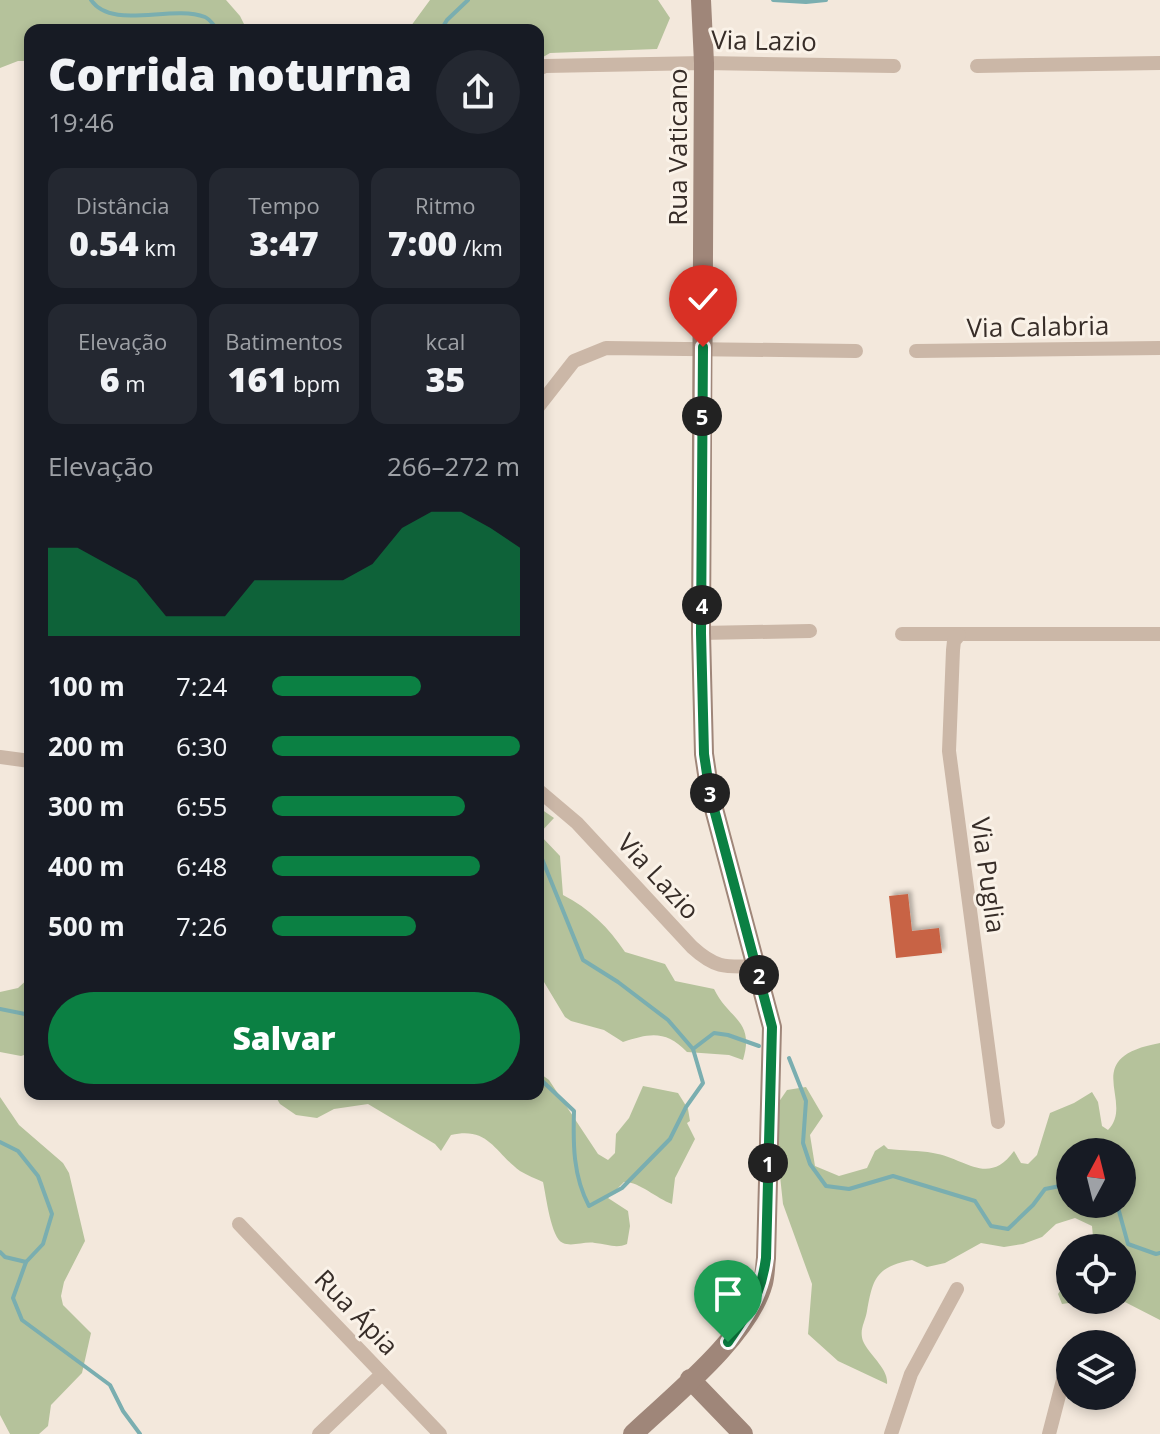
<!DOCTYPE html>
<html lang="pt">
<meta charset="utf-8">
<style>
body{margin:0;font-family:"Open Sans",sans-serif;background:#242831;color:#f1f3f6;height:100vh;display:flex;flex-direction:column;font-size:30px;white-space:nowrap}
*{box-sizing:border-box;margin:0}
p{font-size:26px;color:#9ea1a6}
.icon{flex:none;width:44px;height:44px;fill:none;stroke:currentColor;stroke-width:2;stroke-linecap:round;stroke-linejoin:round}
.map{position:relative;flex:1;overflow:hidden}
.drawer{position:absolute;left:24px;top:24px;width:520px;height:1076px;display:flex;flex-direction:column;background:#171b24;border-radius:16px;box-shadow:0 4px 12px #0003}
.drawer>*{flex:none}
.needle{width:52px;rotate:7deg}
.tools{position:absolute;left:1056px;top:1138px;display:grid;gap:16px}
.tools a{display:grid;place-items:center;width:80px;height:80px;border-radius:50%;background:#171b24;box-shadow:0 4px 12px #0003;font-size:40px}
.pin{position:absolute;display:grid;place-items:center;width:68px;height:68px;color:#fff;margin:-82px -34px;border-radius:50% 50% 50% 0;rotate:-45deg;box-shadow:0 0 8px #0007}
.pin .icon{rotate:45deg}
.km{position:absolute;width:40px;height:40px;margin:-20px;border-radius:50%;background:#222;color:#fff;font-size:22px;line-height:40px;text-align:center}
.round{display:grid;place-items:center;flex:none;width:84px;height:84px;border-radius:42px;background:#242831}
.overview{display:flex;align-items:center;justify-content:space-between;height:136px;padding:0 24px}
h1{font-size:44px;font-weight:800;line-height:60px}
.stats{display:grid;grid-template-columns:repeat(3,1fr);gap:12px;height:136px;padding:8px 24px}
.stats div{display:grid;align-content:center;border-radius:16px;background:#242831;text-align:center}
.stats b{font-size:34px;font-weight:800}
.stats small{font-size:22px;font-weight:400}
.stats p{font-size:22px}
.chart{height:224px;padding:16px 24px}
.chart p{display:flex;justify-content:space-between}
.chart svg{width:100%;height:144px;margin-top:8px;fill:#0b8043;opacity:.7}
.action{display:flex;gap:16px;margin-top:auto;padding:16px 24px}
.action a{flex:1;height:92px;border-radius:48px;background:#0b8043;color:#fff;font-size:32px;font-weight:800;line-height:92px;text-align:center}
ul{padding:0 24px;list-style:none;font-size:26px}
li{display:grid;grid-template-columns:128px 96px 1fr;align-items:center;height:60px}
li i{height:20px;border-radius:10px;background:#0b8043}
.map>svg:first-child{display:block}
</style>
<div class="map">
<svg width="1160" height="1434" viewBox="0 0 1160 1434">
<defs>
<filter id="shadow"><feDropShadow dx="3.5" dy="-3.5" stdDeviation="2" flood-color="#0004"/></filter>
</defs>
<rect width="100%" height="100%" fill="#f3e8dc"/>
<!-- green -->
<g fill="#b5c29b" fill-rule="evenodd">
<polygon points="0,0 226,0 240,16 247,30 30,30 30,61 18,61 0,68"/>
<polygon points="430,0 658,0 670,18 657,49 550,53 538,60 538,30 408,30"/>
<path d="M538,807l16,11 -15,16 21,22 3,39c26,13 46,33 62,57l40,12 10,17 39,8c15,31 41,31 29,71l-14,-5 -42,-3c-21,-22 -37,-19 -64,-10l-19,-12 -33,-9 -6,-4 -27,-45z"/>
<polygon points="30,977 30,1053 21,1056 0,1052 0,992 18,988"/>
<path d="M1160,1043v277l-39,-20 1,-52h-28l-2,-22 -17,-8 -19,6 -14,13 -19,7 -19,3 -23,-4 -36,20 -18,4 -15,-7c-36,7 -39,18 -45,51 -2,12 -8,18 -4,30 6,14 26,28 24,43l-49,-23 -30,-27 4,-50 -29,-80 -6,-56 -1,-42 11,-16 19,-3 17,29 -13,19 5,31 24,10 28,-8 8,-17 9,-6 4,4c15,2 31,1 45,4 32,5 55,34 81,-2l7,12 7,1 9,-9 13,-42 24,-10 18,-11 6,10 4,24 6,4c28,-29 -31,-72 52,-87zM1070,1152h52v52h-52z"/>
<path d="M538,1072l11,8 49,74 10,6 7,-7 1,-19 13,-16 14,-32 35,7 10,16 2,12 -3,2 8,16 -20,39 -3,26c-16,-6 -34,-23 -48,-22l-16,16 20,13 2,15 -3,18c-11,5 -20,0 -32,-1 -10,-2 -23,4 -32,0 -12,-4 -17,-48 -20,-61 -7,-3 -16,-7 -23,-11 -25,-18 -31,-45 -69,-36l-10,16 -6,-7 -67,-40 -34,5 -17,9 -21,-3 -16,-11 -6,-10h264z"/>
<polygon points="0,1097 19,1125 63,1163 69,1173 85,1241 64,1282 61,1296 63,1305 91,1333 82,1373 51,1405 48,1426 39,1434 10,1434 0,1415"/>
<polygon points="1070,1275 1070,1300 1090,1300 1062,1304 1058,1294"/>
</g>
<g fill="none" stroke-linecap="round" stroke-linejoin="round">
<!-- stream -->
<g stroke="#7aaeb0" stroke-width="4">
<path d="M91,0c21,31 80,4 114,17 5,2 9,9 13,13"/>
<polyline points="773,0 806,2 826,0"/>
<polyline points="441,30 447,20 468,0"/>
<path d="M538,849l45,111 35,22 50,38 25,29 10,34 -17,24 -16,32 -48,49 -33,18c-16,-30 -16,-62 -15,-95l-36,-34"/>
<polyline points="0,1009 30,1015"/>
<polyline points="693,1049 714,1033 728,1035 759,1046"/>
<polyline points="789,1058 806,1101 803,1143 810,1164 826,1186 849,1189 893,1176 975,1201 991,1226 1008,1229 1033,1205 1045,1189 1070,1184"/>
<polyline points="0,1142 18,1151 38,1176 52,1214 43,1244 26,1262 5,1257 0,1252"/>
<polyline points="1117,1204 1128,1244 1156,1254 1160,1253"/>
<polyline points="26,1262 13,1298 22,1320 110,1385 123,1411 140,1434"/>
</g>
</g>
<!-- building -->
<polygon fill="#c86344" filter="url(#shadow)" points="908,894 912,931 939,928 942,953 896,958 889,896"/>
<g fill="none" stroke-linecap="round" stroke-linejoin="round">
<!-- street -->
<g stroke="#cbb7a7" stroke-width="14">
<polyline points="977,66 1160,63"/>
<polyline points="538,69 545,66 704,63 894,66"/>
<polyline points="916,351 1160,348"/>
<polyline points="538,407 574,361 606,348 856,351"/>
<polyline points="701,633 810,631"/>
<polyline points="902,634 1160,634"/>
<polyline points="959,635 954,641 953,650 949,751 998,1122"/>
<polyline points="0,757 30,761"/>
<path d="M538,790l39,33 115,124c24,22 34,20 65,19"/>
<polyline points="239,1224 440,1434"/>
<polyline points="319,1434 382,1374"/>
<polyline points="891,1434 911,1374 957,1289"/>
<polyline points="1049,1434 1070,1353"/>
</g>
<!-- secondary -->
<g stroke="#9f8679" stroke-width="20">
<polyline points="690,1379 743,1434"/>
<path d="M633,1434c39,-37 116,-98 130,-151 2,-8 2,-17 3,-25l6,-231 -62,-233 -6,-40 -3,-121 3,-570 -3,-63"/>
</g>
</g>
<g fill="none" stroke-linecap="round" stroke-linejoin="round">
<!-- route casing -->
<g stroke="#fff" stroke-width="16">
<path id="route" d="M703,347l-2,286 3,121 6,40 62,233 -6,231c-5,38 -17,53 -38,84"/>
</g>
<!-- route -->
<use href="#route" stroke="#0b8043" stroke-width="10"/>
</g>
<g text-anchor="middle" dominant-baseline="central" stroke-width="6" stroke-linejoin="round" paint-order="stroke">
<!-- street labels -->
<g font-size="26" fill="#372d28" stroke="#faf2e8">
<text transform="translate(764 40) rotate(1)">Via Lazio</text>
<text transform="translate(677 147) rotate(-90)">Rua Vaticano</text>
<text transform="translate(1038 326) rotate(-1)">Via Calabria</text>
<text transform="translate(989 875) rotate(82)">Via Puglia</text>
<text transform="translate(659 876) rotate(47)">Via Lazio</text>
<text transform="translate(357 1312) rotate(46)">Rua Ápia</text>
</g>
</g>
</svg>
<div class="tools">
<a><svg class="needle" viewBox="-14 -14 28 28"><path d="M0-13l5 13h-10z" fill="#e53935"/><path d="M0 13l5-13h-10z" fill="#9ea1a6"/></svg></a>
<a><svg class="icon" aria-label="locate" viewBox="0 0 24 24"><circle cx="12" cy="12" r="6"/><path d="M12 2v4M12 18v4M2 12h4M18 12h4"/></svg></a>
<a><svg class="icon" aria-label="layers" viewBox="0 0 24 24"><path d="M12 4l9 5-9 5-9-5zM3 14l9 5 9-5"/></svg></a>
</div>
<div class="pin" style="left:728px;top:1342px;background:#1e9e55"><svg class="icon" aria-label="arrive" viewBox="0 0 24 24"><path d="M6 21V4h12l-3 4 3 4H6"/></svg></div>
<div class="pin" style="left:703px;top:347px;background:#d93025"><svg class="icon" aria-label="check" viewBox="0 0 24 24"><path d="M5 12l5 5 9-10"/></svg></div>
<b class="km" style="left:768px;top:1163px">1</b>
<b class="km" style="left:759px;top:975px">2</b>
<b class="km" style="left:710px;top:793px">3</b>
<b class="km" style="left:702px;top:605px">4</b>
<b class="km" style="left:702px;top:416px">5</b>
<section class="drawer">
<div class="overview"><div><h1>Corrida noturna</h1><p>19:46</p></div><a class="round"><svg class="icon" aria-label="share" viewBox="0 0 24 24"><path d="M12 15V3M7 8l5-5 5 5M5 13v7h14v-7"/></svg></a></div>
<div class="stats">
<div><p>Distância</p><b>0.54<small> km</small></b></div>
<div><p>Tempo</p><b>3:47</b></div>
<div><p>Ritmo</p><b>7:00<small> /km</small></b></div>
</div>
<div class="stats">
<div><p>Elevação</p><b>6<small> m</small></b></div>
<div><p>Batimentos</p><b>161<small> bpm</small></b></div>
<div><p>kcal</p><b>35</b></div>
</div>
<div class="chart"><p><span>Elevação</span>266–272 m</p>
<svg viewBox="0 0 160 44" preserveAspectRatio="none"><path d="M0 44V17L10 17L20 22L30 27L40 38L50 38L60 38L70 27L80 27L90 27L100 27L110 22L120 11L130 6L140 6L150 11L160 17V44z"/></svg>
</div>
<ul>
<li><b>100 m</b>7:24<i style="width:60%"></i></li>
<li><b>200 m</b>6:30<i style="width:100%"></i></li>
<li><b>300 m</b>6:55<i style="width:78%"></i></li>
<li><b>400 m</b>6:48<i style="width:84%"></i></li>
<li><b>500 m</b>7:26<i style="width:58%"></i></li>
</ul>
<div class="action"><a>Salvar</a></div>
</section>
</div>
